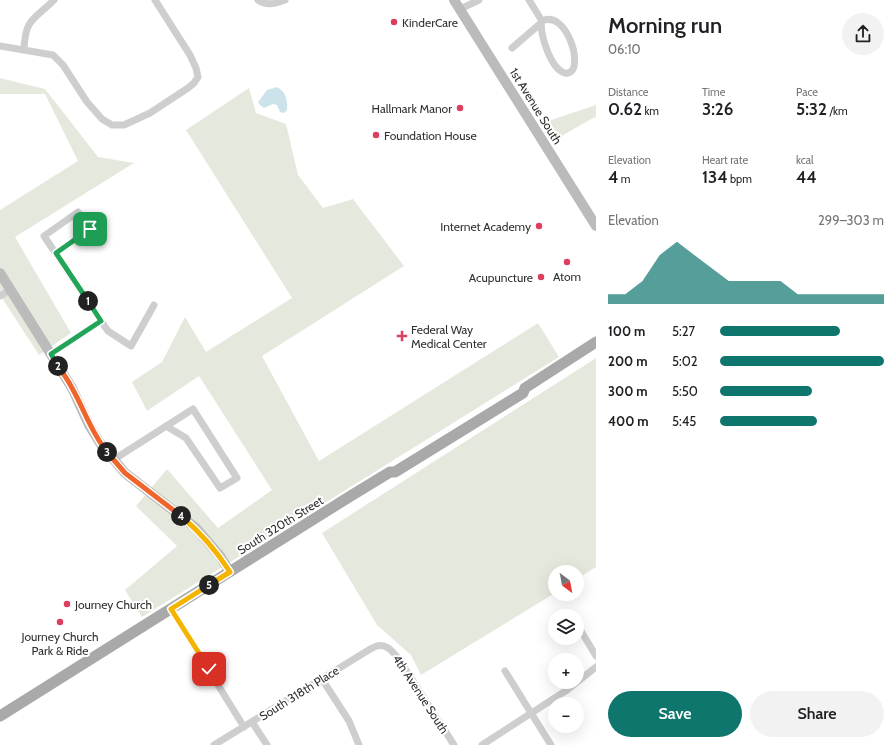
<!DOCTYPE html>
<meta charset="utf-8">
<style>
body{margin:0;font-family:Cabin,sans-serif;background:#f2f2f2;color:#202124;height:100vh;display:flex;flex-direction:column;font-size:15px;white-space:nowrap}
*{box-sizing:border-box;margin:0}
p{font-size:13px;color:#757577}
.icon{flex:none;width:22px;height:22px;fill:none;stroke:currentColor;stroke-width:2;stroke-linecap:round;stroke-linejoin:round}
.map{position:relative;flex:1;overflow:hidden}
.side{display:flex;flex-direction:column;background:#fff;width:300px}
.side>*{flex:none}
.needle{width:26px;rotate:148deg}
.fabs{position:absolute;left:548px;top:565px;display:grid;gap:8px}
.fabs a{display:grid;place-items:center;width:36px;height:36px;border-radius:50%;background:#fff;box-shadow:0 4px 16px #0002;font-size:20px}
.pin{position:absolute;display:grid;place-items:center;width:34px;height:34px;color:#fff;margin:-17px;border-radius:8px;box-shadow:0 2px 6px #0006}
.km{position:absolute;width:20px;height:20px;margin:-10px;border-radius:50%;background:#222;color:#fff;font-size:11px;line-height:20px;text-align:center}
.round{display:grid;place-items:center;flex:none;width:42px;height:42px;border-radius:21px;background:#f2f2f2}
.overview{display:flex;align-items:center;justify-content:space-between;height:68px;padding:0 12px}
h1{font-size:22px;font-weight:600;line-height:30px}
.figures{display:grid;grid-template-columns:repeat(3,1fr);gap:6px;height:68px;padding:4px 12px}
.figures div{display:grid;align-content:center}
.figures b{font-size:17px;font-weight:600}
.figures small{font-size:11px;font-weight:400}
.figures p{font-size:11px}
.chart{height:112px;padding:8px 12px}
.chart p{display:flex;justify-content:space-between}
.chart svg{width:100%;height:72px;margin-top:4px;fill:#0f766e;opacity:.7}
.primary-button{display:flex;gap:8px;margin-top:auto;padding:8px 12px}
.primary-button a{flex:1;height:46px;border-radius:24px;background:#0f766e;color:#fff;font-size:16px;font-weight:600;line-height:46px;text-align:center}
.primary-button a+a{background:#f2f2f2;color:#202124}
ul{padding:0 12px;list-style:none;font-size:13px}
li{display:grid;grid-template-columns:64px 48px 1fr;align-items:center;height:30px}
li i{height:10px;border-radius:5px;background:#0f766e}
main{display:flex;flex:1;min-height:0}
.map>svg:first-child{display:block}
</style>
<main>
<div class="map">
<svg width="596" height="745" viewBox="0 0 596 745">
<rect width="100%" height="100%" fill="#fff"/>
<!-- green -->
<g fill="#e5e9dd">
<polygon points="0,78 45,89 98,157 134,163 15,237 71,333 39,355 0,295 0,210 78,161 45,94 0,94"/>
<polygon points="249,88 256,113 286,124 298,175 323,208 353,199 404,266 262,356 319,461 538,323 559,357 142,617 125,590 177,546 136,506 167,469 218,528 272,490 199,376 147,411 132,382 162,362 185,317 206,352 292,298 186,130"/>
<polygon points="596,105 596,117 593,118 553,141 542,123"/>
<polygon points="596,358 596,567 577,579 577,572 555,572 555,593 421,675 411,655 377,625 322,533"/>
</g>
<!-- water -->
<path fill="#cde3eb" d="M277,87c9,5 11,13 10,23l-3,3 -4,-1 -3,-7 -4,-1 -9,4 -4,-3 -2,-3 9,-12z"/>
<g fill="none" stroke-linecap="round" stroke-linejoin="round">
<!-- street -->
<g stroke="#cecece" stroke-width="7">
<path d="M258,0c9,6 17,4 27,0"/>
<path d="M529,0l13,21c-4,11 11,55 26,52 17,-3 -1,-64 -26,-52"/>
<polyline points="460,9 479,0"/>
<polyline points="0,46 53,55 63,65 87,102 102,119 112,125 124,125 150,113 188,88 194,83 198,77 196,68 190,55 155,0"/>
<polyline points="512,48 541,23"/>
<path d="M24,50c1,-32 10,-30 30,-50"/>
<path d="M56,253l34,-24 -12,-17 -34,24c19,28 38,57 57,85l7,10 23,15 23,-41"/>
<polyline points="0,296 10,290"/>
<polyline points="51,354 101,321"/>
<polyline points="113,460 193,409 237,478 220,488 186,438 166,426"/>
<polyline points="171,609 244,727"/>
<polyline points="578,626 596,656"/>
<polyline points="505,671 551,745"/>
<polyline points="322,679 349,721 359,745"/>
<polyline points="252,722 267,745"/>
<path d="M214,745l158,-97c13,-7 20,2 28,13l54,84"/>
<polyline points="482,745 567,690 596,667"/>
</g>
<!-- secondary -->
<g stroke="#bbb" stroke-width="10">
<polyline points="454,0 596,226"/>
<polyline points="0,273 72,388 89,425 100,443 125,473 196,528 220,556 230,572"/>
</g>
<!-- primary -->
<polyline stroke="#a9a9a9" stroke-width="11" points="0,716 349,497 390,472 395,472 523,393 525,388 596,342"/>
</g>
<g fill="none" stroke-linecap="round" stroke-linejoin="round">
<!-- split-1 casing -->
<g stroke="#fff" stroke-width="8">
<polyline id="split-1" points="88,301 56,253 90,229"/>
</g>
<!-- split-2 casing -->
<g stroke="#fff" stroke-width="8">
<polyline id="split-2" points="58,366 51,354 101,321 88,301"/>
</g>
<!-- split-3 casing -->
<g stroke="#fff" stroke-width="8">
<path id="split-3" d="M58,366c5,7 10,14 14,22 12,21 19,44 35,64"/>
</g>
<!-- split-4 casing -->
<g stroke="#fff" stroke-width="8">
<polyline id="split-4" points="107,452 125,473 181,516"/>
</g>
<!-- split-5 casing -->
<g stroke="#fff" stroke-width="8">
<path id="split-5" d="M181,516c20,17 35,34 49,56l-21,13"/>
</g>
<!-- split-6 casing -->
<g stroke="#fff" stroke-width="8">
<polyline id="split-6" points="209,669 171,609 209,585"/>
</g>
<!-- split-1 -->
<use href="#split-1" stroke="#22a559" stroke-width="5"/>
<!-- split-2 -->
<use href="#split-2" stroke="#22a559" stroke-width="5"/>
<!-- split-3 -->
<use href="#split-3" stroke="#f0652b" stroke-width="5"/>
<!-- split-4 -->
<use href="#split-4" stroke="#f0652b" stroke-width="5"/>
<!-- split-5 -->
<use href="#split-5" stroke="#f5b400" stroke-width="5"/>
<!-- split-6 -->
<use href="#split-6" stroke="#f5b400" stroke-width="5"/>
</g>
<!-- markers -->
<g fill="#dc3e5e" stroke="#fff" stroke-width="1.5">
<circle cx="394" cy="22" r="4"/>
<circle cx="460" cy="108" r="4"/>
<circle cx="376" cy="135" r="4"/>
<circle cx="539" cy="226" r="4"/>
<circle cx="567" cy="262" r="4"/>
<circle cx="541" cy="277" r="4"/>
<path d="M400 330h4v4h4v4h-4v4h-4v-4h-4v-4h4z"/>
<circle cx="67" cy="604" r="4"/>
<circle cx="60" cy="622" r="4"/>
</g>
<g text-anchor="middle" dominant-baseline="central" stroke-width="4" stroke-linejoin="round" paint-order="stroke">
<!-- poi labels -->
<g font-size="12" fill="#313131" stroke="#fff" text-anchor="start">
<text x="402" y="22">KinderCare</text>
<text x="452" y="108" text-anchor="end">Hallmark Manor</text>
<text x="384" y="135">Foundation House</text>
<text x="531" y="226" text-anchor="end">Internet Academy</text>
<text x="567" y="276" text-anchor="middle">Atom</text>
<text x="533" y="277" text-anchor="end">Acupuncture</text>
<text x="411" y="329">Federal Way<tspan x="411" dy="14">Medical Center</tspan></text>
<text x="75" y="604">Journey Church</text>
<text x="60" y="636" text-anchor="middle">Journey Church<tspan x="60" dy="14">Park &amp; Ride</tspan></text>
</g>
<!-- street labels -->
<g font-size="12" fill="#313131" stroke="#fff">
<text transform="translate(536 106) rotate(58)">1st Avenue South</text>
<text transform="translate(280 525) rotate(-32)">South 320th Street</text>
<text transform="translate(299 693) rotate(-32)">South 318th Place</text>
<text transform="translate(421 694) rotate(57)">4th Avenue South</text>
</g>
</g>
</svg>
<div class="fabs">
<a><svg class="needle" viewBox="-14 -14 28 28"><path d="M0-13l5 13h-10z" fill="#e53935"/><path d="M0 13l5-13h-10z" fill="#757577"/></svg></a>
<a><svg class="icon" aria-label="layers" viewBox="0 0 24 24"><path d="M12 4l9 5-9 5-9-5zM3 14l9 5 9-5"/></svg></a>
<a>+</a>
<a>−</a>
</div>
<div class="pin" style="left:90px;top:229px;background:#1e9e55"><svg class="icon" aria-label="arrive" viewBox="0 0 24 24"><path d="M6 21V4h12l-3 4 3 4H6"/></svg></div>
<div class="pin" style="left:209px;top:669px;background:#d93025"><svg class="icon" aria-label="check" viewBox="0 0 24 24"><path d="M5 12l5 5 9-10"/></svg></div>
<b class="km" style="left:88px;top:301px">1</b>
<b class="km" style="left:58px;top:366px">2</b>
<b class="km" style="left:107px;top:452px">3</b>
<b class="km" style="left:181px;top:516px">4</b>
<b class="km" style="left:209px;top:585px">5</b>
</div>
<section class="side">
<div class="overview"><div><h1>Morning run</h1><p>06:10</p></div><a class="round"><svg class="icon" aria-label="share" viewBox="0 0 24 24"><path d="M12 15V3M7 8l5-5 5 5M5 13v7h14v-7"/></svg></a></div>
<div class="figures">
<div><p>Distance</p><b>0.62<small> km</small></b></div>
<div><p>Time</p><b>3:26</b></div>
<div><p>Pace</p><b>5:32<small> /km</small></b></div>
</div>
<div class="figures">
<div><p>Elevation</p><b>4<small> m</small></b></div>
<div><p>Heart rate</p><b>134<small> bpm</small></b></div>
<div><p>kcal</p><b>44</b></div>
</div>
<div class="chart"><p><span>Elevation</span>299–303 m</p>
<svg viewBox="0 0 160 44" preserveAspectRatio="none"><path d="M0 44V38L10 38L20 30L30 14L40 6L50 14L60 22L70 30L80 30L90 30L100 30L110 38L120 38L130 38L140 38L150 38L160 38V44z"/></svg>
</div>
<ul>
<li><b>100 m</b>5:27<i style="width:73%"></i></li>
<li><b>200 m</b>5:02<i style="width:100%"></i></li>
<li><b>300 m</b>5:50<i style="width:56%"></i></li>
<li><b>400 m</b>5:45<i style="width:59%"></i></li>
</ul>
<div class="primary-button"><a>Save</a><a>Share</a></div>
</section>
</main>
